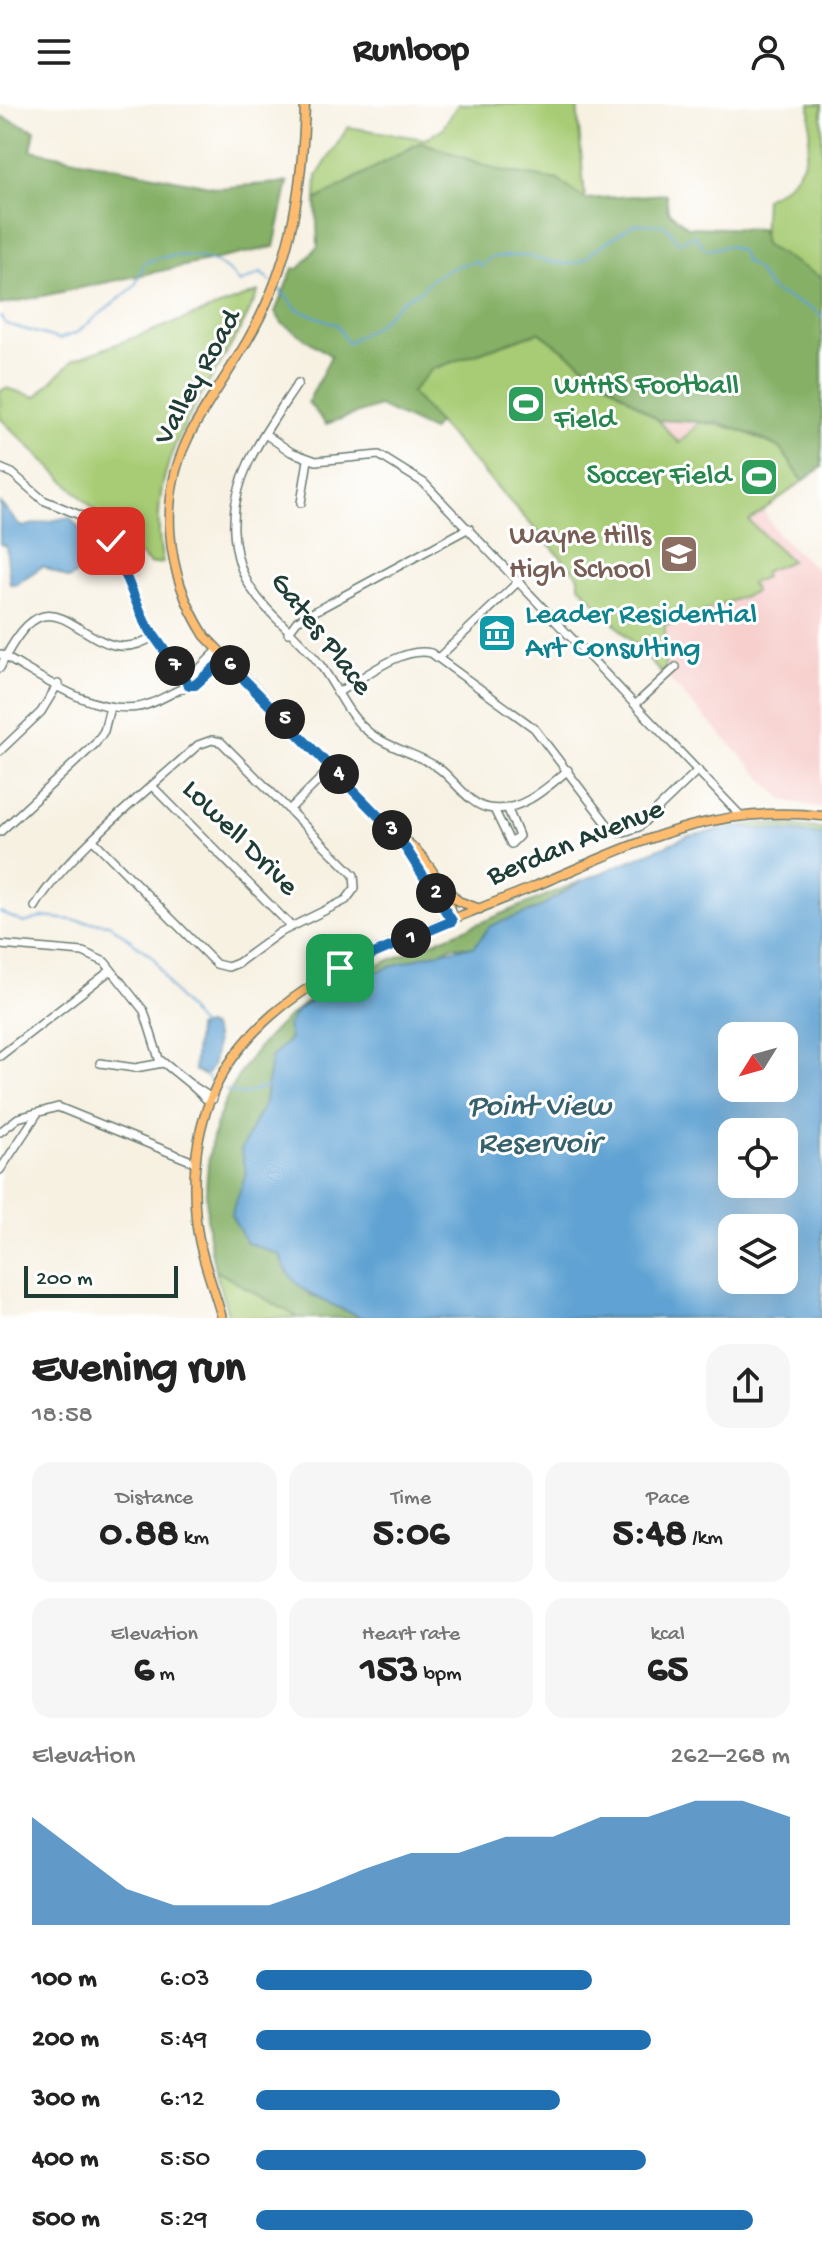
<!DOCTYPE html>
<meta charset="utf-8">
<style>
body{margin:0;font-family:"Gochi Hand",sans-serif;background:#f6f6f6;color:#222;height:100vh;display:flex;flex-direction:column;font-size:30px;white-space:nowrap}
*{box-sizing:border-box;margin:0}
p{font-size:26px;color:#767676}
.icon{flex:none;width:44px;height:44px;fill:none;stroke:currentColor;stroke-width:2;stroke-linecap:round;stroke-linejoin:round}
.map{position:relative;height:1214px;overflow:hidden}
.sheet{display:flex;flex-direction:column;background:#fff;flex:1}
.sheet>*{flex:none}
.needle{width:52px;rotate:233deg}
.tools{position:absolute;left:718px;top:918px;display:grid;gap:16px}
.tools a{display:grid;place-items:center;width:80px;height:80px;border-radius:16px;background:#fff;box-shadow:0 8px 32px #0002;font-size:40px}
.scale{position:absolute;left:24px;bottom:20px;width:154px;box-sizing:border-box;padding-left:8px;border:4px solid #1f3d34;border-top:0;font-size:22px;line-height:28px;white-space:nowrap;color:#1f3d34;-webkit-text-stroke:6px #fff;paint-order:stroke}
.pin{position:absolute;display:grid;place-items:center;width:68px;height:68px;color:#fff;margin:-34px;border-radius:16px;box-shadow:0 4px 12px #0006}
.km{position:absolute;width:40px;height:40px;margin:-20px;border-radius:50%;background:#222;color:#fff;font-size:22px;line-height:40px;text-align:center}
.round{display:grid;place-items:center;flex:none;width:84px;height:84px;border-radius:24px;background:#f6f6f6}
.head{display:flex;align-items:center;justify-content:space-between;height:136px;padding:0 32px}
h1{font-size:44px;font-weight:700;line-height:60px}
.stats{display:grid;grid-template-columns:repeat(3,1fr);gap:12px;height:136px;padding:8px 32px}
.stats div{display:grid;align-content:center;border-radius:20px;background:#f6f6f6;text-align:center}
.stats b{font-size:40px;font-weight:700}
.stats small{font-size:22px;font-weight:400}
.stats p{font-size:22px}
.chart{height:224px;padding:16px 32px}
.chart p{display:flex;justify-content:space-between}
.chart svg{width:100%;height:144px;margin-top:8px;fill:#1f6fb2;opacity:.7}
ul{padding:0 32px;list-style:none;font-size:26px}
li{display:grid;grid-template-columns:128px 96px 1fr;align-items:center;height:60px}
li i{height:20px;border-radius:10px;background:#1f6fb2}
header{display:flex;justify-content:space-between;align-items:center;height:104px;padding:0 32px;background:#fff;font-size:36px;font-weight:700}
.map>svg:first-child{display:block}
</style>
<header><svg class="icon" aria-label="menu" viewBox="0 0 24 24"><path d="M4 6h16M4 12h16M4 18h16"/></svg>Runloop<svg class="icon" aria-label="person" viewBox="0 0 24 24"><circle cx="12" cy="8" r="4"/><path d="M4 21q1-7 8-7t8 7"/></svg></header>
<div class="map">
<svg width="822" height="1214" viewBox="0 0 822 1214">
<rect width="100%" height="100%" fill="#fff"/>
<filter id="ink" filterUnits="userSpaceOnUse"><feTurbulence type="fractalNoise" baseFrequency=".0125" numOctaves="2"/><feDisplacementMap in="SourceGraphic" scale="16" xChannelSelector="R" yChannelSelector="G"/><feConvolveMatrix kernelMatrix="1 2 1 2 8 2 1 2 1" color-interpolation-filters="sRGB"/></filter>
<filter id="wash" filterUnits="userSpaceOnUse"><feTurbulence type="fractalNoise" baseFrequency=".006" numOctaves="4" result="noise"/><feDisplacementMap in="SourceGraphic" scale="32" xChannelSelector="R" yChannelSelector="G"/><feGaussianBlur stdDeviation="1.8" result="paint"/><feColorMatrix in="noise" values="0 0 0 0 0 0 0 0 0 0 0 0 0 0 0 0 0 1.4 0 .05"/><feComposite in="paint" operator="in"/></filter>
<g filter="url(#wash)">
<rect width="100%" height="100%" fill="#f7f1e2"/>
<!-- built -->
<polygon fill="#f7d0ce" points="539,228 658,316 720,319 803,377 763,406 778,430 822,471 822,704 783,696 579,481"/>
<!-- green -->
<g fill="#a7cc75" stroke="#638454" stroke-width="2">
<polygon points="458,0 577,0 585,95 558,76 498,66 421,38 316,96 317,72 348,23 425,35 442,25"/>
<path d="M810,0h12v174l-59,-33 2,-47c43,-20 47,-50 45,-94z"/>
<path d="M258,188c-39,95 -119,158 -95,271l-13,1 -13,-12 -11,4 -18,-33 -108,-105v-27l6,-3 30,9 37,-37z"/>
<polygon points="539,228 658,316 679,339 700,318 738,325 780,344 803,377 749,417 791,457 763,468 765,473 751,479 755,488 665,522 665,565 661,569 579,481 579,473 410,288 432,265"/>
<polygon points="215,1166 299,1214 229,1214"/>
</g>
<!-- forest -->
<g fill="#85b066" stroke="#52764d" stroke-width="2">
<polygon points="0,12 35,26 31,46 219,84 288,78 274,143 0,201"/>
<polygon points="421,38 498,66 558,76 585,95 666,90 668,107 688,123 762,125 764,141 822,174 822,363 803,377 780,344 756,332 720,319 658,316 539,228 432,265 411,288 438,319 432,327 379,302 326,320 308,298 331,252 282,219 275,208 293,164 299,165 318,142 316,96"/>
<polygon points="761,719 822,724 822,731 738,723"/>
<path d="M581,777l-44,28 -47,17 -16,21 -22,-1 -162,92 -19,20 -6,44 -24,48 5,24 -14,41 14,27 35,13 29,40 52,23h-63l-84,-48c-28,-123 10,-216 115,-285z"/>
</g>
<!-- water -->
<g fill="#5ea2d3" stroke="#3e7084" stroke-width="2" fill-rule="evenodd">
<polygon points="0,399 21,423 69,413 104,450 69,475 43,462 15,481 10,480 6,442 0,440"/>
<path d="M737,723l85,8v483h-460c-33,-16 -71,-24 -82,-63l-34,-13 -15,-27 15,-41 -5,-24 24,-48 6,-44 19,-19 -3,-13c3,-4 6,-12 10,-15 28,-24 141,-65 177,-64l16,-21 47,-17 45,-28 106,-45zM784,932v52h-52v-52zM784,1028v52h-52v-52zM784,1124v52h-52v-52z"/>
<path d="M205,921l6,2c8,10 5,40 -6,49l-11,-6 3,-42z"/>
</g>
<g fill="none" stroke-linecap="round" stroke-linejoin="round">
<!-- stream -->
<g stroke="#5ea2d3" stroke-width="2">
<path d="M278,184l20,22 38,14 12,19c10,-8 24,-13 32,-21 15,-14 21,-24 41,-31 9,-16 37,-27 56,-30l4,6 10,-10c11,0 23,-2 34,-1 19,3 53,18 67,-4l42,-28 31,1 14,18 15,-8 12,15 23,-4 12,5 4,11c14,4 15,18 26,27 17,13 37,13 51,28"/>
<path d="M0,212l6,8 53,15 17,-6 59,-47 9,-23c31,-13 76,-10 95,20l22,-10 10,9"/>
<polyline points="0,808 24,819 43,813 109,820 154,854 170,883 201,922"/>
<polyline points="206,972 213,979"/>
<polyline points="225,986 242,991 269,982"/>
</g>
</g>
</g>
<g filter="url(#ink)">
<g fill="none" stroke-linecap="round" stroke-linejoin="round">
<!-- minor casing -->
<g stroke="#6b7c71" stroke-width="10">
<g id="minor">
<path d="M298,279c-30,46 -67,90 -64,148 4,72 51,86 87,135 18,24 25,49 50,68 21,16 50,20 70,36 15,12 29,35 47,38 31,6 59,-20 80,-38"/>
<polyline points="265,330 291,348 316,357 379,351 424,379 739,710"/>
<polyline points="0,364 12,369 43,396 87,414 107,431 117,446 145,519 189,581"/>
<polyline points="301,399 308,356"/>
<polyline points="288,529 297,517 469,424"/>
<path d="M0,550c40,22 91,60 138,53 19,-2 42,-22 57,-22l29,-26"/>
<polyline points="438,554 519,477"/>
<path d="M0,564c57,-123 84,15 154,-32"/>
<polyline points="189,581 190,574 217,547"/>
<path d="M337,589c25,-14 64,-47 94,-40l103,75 74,97 13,8 18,-6 59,-57"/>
<polyline points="636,600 676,563"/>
<polyline points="0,647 41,608 58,580"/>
<polyline points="153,683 291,822"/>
<polyline points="494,705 511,740 519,732 507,703"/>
<polyline points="289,706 332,663"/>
<polyline points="0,728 95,640 104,627 110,603"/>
<path d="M35,803c29,-51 117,-120 163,-162l14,-5 9,2 133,133 1,13 -9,12 -67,33 -41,30 -10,4 -12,-3 -122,-123"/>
<polyline points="0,841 83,848 105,858 144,907 159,955 190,980"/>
<polyline points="0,952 111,866"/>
<polyline points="100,959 135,964 163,959"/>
<polygon points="190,980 213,995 206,995"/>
<polyline points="0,1028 18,1014 58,1003 196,1059"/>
<polyline points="0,1066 37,1010"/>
</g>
</g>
<!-- major casing -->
<g stroke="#6b7c71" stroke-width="11">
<g id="major">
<path d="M305,0c-2,66 -9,129 -35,191 -20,49 -50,87 -76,132 -38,66 -29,147 11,209l193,200c25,14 52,56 54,85"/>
<polyline points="399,734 452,816"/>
<polyline points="440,777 458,797 480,805"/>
<path d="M222,1214c-9,-33 -23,-65 -26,-99 -21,-217 173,-264 332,-330 102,-42 179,-86 294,-73"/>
</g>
</g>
<!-- minor -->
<use href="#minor" stroke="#fff" stroke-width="7"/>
<!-- major -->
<use href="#major" stroke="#fdbc70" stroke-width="8"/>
</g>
</g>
<g fill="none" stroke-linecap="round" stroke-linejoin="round" filter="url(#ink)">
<!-- route casing -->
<g stroke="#fff" stroke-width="16">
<polyline id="route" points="111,437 145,519 189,581 195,581 224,555 398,732 452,817 340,864"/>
</g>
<!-- route -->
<use href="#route" stroke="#1f6fb2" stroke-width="10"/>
</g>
<!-- icons -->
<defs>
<g id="stadium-square" transform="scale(2)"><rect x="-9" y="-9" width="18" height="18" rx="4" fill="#2e9e5b" stroke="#fff"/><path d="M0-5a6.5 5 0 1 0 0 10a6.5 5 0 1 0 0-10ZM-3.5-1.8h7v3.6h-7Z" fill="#fff"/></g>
<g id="school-square" transform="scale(2)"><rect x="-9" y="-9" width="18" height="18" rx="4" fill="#8d6e63" stroke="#fff"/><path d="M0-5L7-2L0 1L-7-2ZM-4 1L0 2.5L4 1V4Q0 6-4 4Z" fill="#fff"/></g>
<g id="museum-square" transform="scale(2)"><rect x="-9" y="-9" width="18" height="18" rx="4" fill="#0f9aa8" stroke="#fff"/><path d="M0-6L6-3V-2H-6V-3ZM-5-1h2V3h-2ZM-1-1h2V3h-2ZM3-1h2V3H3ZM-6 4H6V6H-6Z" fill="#fff"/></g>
</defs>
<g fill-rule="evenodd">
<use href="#stadium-square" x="526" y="300"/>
<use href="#stadium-square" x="759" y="373"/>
<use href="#school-square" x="679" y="450"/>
<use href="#museum-square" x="497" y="529"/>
</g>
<g text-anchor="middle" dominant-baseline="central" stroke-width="6" stroke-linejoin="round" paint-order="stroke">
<!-- street labels -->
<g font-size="30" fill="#1f3d34" stroke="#fff">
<text transform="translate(199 274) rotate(-61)">Valley Road</text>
<text transform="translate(320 531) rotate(52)">Gates Place</text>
<text transform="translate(239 735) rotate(45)">Lowell Drive</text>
<text transform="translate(576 740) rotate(-22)">Berdan Avenue</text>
</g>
<!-- leisure labels -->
<g font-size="30" fill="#27864d" stroke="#fff" text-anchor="start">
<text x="554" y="283">WHHS Football<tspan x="554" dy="34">Field</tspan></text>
<text x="731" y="373" text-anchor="end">Soccer Field</text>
</g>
<!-- education labels -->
<g font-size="30" fill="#785e54" stroke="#fff" text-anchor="end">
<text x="651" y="433">Wayne Hills<tspan x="651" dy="34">High School</tspan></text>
</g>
<!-- culture labels -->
<g font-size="30" fill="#0d838f" stroke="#fff" text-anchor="start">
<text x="525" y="512">Leader Residential<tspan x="525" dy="34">Art Consulting</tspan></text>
</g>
<!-- water labels -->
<g font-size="32" font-style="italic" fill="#35606c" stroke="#fff">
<text x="539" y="1004">Point View<tspan x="539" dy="37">Reservoir</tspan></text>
</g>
</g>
</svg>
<div class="tools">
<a><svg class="needle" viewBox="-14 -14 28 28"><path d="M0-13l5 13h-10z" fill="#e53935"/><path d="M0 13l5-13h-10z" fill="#767676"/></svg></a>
<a><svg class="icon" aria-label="locate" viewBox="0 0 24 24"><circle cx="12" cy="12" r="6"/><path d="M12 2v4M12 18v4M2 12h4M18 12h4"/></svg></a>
<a><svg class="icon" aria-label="layers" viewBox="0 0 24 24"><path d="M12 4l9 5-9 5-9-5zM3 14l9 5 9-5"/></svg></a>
</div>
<div class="scale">200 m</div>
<div class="pin" style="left:340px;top:864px;background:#1e9e55"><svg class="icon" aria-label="arrive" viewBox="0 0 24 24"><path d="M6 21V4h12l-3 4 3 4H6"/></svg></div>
<div class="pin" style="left:111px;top:437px;background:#d93025"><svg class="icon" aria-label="check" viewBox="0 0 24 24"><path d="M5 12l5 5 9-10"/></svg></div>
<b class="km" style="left:411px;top:834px">1</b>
<b class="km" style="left:436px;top:789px">2</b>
<b class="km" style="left:392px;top:726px">3</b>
<b class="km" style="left:339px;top:670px">4</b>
<b class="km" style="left:285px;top:615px">5</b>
<b class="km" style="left:230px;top:561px">6</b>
<b class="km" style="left:175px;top:562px">7</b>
</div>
<section class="sheet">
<div class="head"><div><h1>Evening run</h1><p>18:58</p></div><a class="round"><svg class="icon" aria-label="share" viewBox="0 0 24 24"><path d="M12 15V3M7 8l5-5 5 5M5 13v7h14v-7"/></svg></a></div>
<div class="stats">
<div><p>Distance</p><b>0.88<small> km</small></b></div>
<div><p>Time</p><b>5:06</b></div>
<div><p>Pace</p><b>5:48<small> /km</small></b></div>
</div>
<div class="stats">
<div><p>Elevation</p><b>6<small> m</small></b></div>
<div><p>Heart rate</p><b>153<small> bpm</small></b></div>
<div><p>kcal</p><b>65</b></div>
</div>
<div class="chart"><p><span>Elevation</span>262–268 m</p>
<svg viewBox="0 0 160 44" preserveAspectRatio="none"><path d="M0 44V11L10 22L20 33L30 38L40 38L50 38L60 33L70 27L80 22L90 22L100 17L110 17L120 11L130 11L140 6L150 6L160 11V44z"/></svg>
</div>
<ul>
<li><b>100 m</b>6:03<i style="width:63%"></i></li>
<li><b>200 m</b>5:49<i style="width:74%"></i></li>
<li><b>300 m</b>6:12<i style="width:57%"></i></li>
<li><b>400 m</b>5:50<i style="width:73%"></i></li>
<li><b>500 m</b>5:29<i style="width:93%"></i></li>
</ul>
</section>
